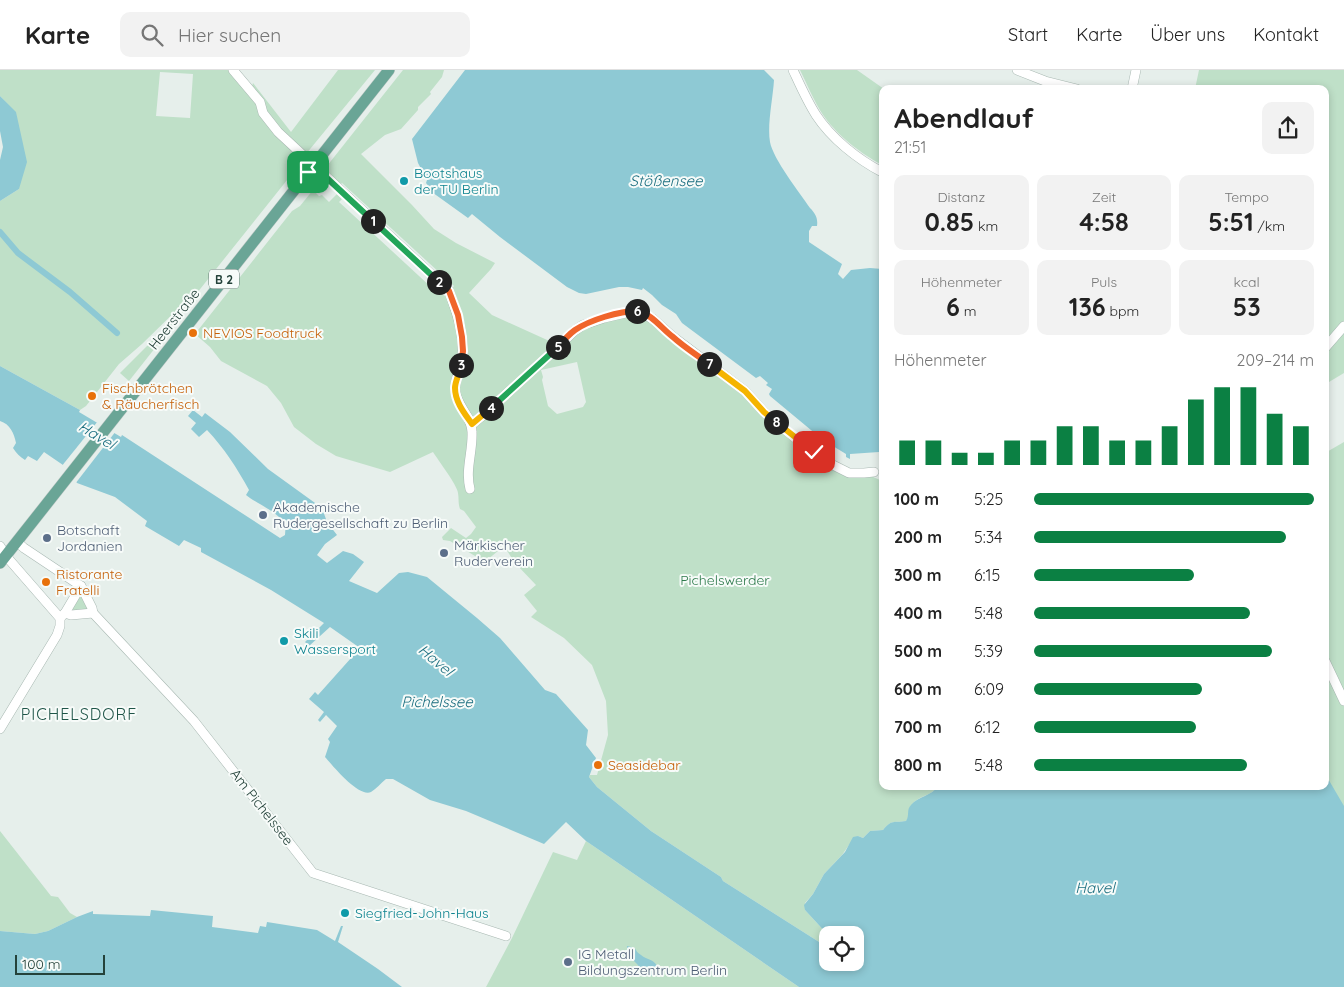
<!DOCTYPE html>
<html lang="de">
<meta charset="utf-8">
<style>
body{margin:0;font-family:Quicksand,sans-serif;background:#f2f2f2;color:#222;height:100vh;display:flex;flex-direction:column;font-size:19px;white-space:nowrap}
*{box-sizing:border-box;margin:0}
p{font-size:16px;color:#767676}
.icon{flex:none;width:28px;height:28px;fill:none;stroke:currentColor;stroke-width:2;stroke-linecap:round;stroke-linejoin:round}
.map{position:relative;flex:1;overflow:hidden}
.details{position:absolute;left:879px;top:15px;width:450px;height:705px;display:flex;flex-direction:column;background:#fff;border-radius:10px;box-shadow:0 2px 8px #0003}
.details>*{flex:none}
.fabs{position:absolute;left:819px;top:856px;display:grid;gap:10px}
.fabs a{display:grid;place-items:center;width:45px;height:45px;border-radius:10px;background:#fff;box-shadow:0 2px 8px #0003;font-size:25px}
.scale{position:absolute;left:15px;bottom:12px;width:90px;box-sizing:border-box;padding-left:5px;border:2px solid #24423a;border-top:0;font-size:14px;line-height:18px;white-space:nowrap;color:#24423a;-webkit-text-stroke:4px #f7fbf9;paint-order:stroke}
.pin{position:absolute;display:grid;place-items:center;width:42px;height:42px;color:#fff;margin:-21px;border-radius:10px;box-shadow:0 2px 8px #0006}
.km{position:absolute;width:25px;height:25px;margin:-12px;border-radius:50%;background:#222;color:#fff;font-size:14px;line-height:25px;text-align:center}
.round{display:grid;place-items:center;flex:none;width:52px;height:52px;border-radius:10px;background:#f2f2f2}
.head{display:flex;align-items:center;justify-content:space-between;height:85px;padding:0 15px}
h1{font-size:28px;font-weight:800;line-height:38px}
.figures{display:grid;grid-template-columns:repeat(3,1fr);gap:8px;height:85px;padding:5px 15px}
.figures div{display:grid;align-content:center;border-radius:10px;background:#f2f2f2;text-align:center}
.figures b{font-size:25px;font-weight:800}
.figures small{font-size:14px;font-weight:400}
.figures p{font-size:14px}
.chart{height:140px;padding:10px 15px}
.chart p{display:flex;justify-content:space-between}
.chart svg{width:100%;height:90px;margin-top:5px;stroke:#0b8043;stroke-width:6}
ul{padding:0 15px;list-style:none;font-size:16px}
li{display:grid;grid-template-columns:80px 60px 1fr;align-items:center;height:38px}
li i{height:12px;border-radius:6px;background:#0b8043}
header{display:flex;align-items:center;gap:30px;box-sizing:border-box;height:70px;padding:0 25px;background:#fff;border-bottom:1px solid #e0e0e0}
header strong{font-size:24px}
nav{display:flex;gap:28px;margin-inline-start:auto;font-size:18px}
.search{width:350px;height:45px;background:#f2f2f2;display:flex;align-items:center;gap:12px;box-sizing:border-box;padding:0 18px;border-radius:10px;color:#767676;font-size:19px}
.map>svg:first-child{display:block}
</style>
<header>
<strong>Karte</strong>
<div class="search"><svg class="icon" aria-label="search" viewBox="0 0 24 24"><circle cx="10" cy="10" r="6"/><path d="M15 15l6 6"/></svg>Hier suchen</div>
<nav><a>Start</a><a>Karte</a><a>Über uns</a><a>Kontakt</a></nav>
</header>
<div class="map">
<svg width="1344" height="917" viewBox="0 0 1344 917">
<rect width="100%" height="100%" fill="#e6efeb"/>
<!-- green -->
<g fill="#bfe0c8" fill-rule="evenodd">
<path d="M0,0h233l18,20 2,-7 38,49 47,-62h37l-69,84 -3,6 -114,143 -3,-2 -44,43 -23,20 -33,42 -6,4 -80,-44v-165l19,-12 -3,-76 -16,-17zM160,2l33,2 -3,44 -34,-2z"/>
<path d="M403,0h41l-2,7 -12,15 1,2 -13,13v3l-17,19 -16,6 -24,19 51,51 22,24 22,14 39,20 -4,6 -22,24 23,22 64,29 19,-18 62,-17 116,84 7,10 69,58 21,9 19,5 13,6v305h56c-5,9 -16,9 -24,16 -4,4 -4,14 -8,19 -12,2 -14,-2 -23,9l-13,1 -7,7 -5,-2 -9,9 -7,10 -18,19 -11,20 -8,9v7l23,25 -1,12 -104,-66 -2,-4 -70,-46 -54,-44 -8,-10 1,-2h7l11,-40 -2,-34 -14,-36 -28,-27 -33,-21 6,-6 -13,-16 12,-10 -21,-22 -15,-23 -4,3 2,8 -11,9 -7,-1 -30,-18 -7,-1 -1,-3 9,-9 15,10 5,-4 5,-7 -12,-16 -4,-2c-2,-6 -1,-10 -2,-16 -1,-8 -20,-33 -25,-41l-43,20 -54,-16 -20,-12 -22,-17 -13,-24 -14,-17 -46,-25 -11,-14 -15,-13 97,-123 8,-5 13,-16 6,6 3,-1 7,7 8,-8 5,5 -3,3 93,86 13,8 9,-10 -112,-103 -3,3 -16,-15zM577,292l9,40 -3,5 -26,7 -9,-8 -6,-26 1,-3 -2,-7z"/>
<path d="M800,0h57l27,19h-2v76c-25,-14 -51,-34 -65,-60 -6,-11 -11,-23 -17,-35z"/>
<polygon points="1199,0 1344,0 1344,303 1329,312 1325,308 1325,19 1195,19"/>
<polygon points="183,240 185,240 129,311 120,303"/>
<polygon points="1344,372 1344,784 1325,716 1325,383"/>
<polygon points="80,525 82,525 89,538 86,540 73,540 72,538"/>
<polygon points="0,761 51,826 58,827 70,843 77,847 48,861 35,864 0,861"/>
<polygon points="586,771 799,917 486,917 512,868 553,782 577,790"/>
</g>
<!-- water -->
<g fill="#8ec9d4">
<path d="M465,0h299l10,10c-1,18 -7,45 -4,62 3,17 30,51 40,66 6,6 8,11 7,18h-5l-3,5v11l33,22 -4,10 5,5 8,-9 19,-2 12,1v187h-2l-1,-4 -29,2v5l-4,-2v-3l-23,-14 -53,-44 -1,-2 3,-5 -6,-4 2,-2 -8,-7 -4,2 -74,-55 -6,-9 -14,-9 -10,-10 -9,-7 -1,2 -14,-3h-9l-33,7 -7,-1 -12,-6 -67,-50 -28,-23 -4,4 -39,-28 1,-2 -4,-5 1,-3 -9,-17 -6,-24z"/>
<polygon points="0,26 16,42 27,92 19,119 0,131 0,90 3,77 0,61"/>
<path d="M0,296l80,44 -1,2 42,25 1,-2 158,103 5,-3c0,-3 1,-6 0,-9 -2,-12 -30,-23 -39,-31l3,-5c-12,-22 -25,-42 -42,-60l-8,7 -8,-8 5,-6 -8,-7 5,-6 9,7 3,-4 25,19 38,37 54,39 5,14 10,13 -12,9 -8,11 10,8 16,-12 10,3 11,8 -15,19 28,12 22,-20 9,-1 19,5 50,41 23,20 45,52 11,4 32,36 -2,15 10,13 -7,19 8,10 54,44 70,46 2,4 104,66 1,15h27v-27h-27l-23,-25 -1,-5 9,-11 11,-20 21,-22 8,-15 5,-1 5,2 7,-7 13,-1c9,-11 10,-7 23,-9 4,-6 0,-11 5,-16 7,-9 21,-9 27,-19h387v-9h2l17,29v181h-545l-213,-146 -20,-19 -22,22 -78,-33 -36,-11 -37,-21h-7c-5,4 -10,10 -15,13 -12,6 -39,-27 -46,-35l5,-15 -2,-3 9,-13 -11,-11 -6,7 -2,-2 6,-8 -15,-13 6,-7 3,3 42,-47 -30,-21 -21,19 -4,-4 19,-19 -53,-33 -70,-38v-4l-17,-8 -5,6 -34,-20 2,-5 -32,-24 -38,-14 -14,-18 -19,-13 -7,9 -9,-5 -3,4c-5,-3 -9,-7 -12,-12l3,-5c-2,-10 -6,-19 -16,-22z"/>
<polygon points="151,840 213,846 212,857 258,863 260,856 266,857 267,852 317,860 335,871 341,856 343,856 338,872 378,899 402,917 0,917 0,861 35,864 48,861 77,847 93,841 93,844 150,846"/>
<path d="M627,876c13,3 6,4 14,9 6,5 14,4 17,13l-3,7 -6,1c-5,-4 -8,-7 -12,-12 -6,-7 -11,-8 -10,-18z"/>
</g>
<!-- pier -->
<polygon fill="#e6efeb" points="98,351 116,361 75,414 61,397"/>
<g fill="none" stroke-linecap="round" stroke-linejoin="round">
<!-- canal -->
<polyline stroke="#8ec9d4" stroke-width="6" points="0,162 18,183 70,222 117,263"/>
<!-- minor casing -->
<g stroke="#a8b8b2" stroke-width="10">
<g id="minor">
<path d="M233,0l27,32 3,11 15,19 171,159c8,22 16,45 13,68 -1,10 -7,20 -7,30 1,17 17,27 17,43 1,19 -7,38 -2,57"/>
<path d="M793,0c7,15 14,31 23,45 15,23 41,44 66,57"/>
<polyline points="1017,0 1045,11 1077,19"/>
<polyline points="1132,19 1136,0"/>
<polyline points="1325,278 1344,256"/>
<polyline points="472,354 482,346 557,278 574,261 583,255 604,248 634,241 640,242 653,249 672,266 745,321 764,342 798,370 829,393 849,403 864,403 874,402"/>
<polyline points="17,472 24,478 81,516 92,538 93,543 194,651 313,803 506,866"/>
<polyline points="0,476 6,486 60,548 60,556 57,565 0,659"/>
<polyline points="65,543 71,545 93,543"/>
<polyline points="60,548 65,543 81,516"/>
<polyline points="1325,591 1344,631"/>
</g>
</g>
<!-- major casing -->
<g stroke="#c2cac8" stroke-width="12">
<polyline id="major" points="0,493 389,0"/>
</g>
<!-- minor -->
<use href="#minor" stroke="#fff" stroke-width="9"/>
<!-- major -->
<use href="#major" stroke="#6aa596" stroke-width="11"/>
</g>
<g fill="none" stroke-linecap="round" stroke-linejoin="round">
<!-- split-1 casing -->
<g stroke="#fff" stroke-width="10">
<polyline id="split-1" points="308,102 314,96 373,151"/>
</g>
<!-- split-2 casing -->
<g stroke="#fff" stroke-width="10">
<polyline id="split-2" points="373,151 439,212"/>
</g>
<!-- split-3 casing -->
<g stroke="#fff" stroke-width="10">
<polyline id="split-3" points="439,212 449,221 458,245 462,267 463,281 461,295"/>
</g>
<!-- split-4 casing -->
<g stroke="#fff" stroke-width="10">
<path id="split-4" d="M461,295c-1,8 -6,16 -6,23 0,14 10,26 17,36l19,-16"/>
</g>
<!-- split-5 casing -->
<g stroke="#fff" stroke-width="10">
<polyline id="split-5" points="491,338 558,277"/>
</g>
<!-- split-6 casing -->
<g stroke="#fff" stroke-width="10">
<path id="split-6" d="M558,277c5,-6 10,-12 17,-17 15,-10 44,-19 62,-19"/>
</g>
<!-- split-7 casing -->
<g stroke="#fff" stroke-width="10">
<path id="split-7" d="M637,241c15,3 24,17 36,26 11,10 24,18 36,27"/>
</g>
<!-- split-8 casing -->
<g stroke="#fff" stroke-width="10">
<polyline id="split-8" points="709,294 745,321 764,342 776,352"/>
</g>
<!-- split-9 casing -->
<g stroke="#fff" stroke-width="10">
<polyline id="split-9" points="776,352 814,382"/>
</g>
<!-- split-1 -->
<use href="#split-1" stroke="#22a559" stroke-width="6"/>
<!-- split-2 -->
<use href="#split-2" stroke="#22a559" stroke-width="6"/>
<!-- split-3 -->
<use href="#split-3" stroke="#f0652b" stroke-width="6"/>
<!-- split-4 -->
<use href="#split-4" stroke="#f5b400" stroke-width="6"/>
<!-- split-5 -->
<use href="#split-5" stroke="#22a559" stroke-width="6"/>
<!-- split-6 -->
<use href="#split-6" stroke="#f0652b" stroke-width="6"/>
<!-- split-7 -->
<use href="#split-7" stroke="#f0652b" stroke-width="6"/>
<!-- split-8 -->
<use href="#split-8" stroke="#f5b400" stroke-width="6"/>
<!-- split-9 -->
<use href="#split-9" stroke="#f5b400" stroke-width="6"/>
</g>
<!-- markers -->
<g fill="#0f9aa8" stroke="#f7fbf9" stroke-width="2">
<circle cx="404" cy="111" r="5"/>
<circle cx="284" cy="571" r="5"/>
<circle cx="345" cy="843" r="5"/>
</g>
<g fill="#e8710a" stroke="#f7fbf9" stroke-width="2">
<circle cx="193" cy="263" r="5"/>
<circle cx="92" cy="326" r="5"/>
<circle cx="46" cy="512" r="5"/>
<circle cx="598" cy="695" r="5"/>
</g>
<g fill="#5c6f8a" stroke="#f7fbf9" stroke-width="2">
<circle cx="263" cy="445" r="5"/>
<circle cx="47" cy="468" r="5"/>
<circle cx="444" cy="483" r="5"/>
<circle cx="568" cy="892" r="5"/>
</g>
<g text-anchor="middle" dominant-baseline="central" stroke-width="4" stroke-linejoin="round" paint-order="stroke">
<!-- shield labels -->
<rect fill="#f7fbf9" stroke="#637a73" stroke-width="1" x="209" y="199.5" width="30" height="19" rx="4"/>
<g font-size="12" font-weight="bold" fill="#24423a">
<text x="224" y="209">B 2</text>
</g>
<!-- culture labels -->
<g font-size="14" fill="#0d838f" stroke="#f7fbf9" text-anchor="start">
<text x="414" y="103">Bootshaus<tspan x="414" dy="16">der TU Berlin</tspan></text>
<text x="294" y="563">Skili<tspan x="294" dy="16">Wassersport</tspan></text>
<text x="355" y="843">Siegfried-John-Haus</text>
</g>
<!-- street labels -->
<g font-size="14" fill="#24423a" stroke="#f7fbf9">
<text transform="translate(174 249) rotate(-52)">Heerstraße</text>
<text transform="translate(262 737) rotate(52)">Am Pichelssee</text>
</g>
<!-- food labels -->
<g font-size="14" fill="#c56008" stroke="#f7fbf9" text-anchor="start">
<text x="203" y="263">NEVIOS Foodtruck</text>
<text x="102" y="318">Fischbrötchen<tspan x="102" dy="16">&amp; Räucherfisch</tspan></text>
<text x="56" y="504">Ristorante<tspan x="56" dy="16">Fratelli</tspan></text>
<text x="608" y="695">Seasidebar</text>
</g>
<!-- service labels -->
<g font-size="14" fill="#4e5e75" stroke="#f7fbf9" text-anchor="start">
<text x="273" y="437">Akademische<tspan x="273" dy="16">Rudergesellschaft zu Berlin</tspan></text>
<text x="57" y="460">Botschaft<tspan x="57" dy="16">Jordanien</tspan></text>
<text x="454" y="475">Märkischer<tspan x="454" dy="16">Ruderverein</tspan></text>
<text x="578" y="884">IG Metall<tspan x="578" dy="16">Bildungszentrum Berlin</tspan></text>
</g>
<!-- park labels -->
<g font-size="14" fill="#2d7a4b" stroke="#f7fbf9">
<text x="725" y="510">Pichelswerder</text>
</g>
<!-- water labels -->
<g font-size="15" font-style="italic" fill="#1c6f80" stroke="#f7fbf9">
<text x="666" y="110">Stößensee</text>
<text transform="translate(97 365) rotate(31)">Havel</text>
<text transform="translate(436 590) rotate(40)">Havel</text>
<text x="437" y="631">Pichelssee</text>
<text x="1095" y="817">Havel</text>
</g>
<!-- quarter labels -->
<g font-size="16" letter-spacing="1" fill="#1f5548" stroke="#f7fbf9">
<text x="79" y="644">PICHELSDORF</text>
</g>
</g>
</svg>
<div class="fabs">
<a><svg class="icon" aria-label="locate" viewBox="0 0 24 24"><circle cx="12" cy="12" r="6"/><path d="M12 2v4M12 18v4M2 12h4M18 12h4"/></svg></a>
</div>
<div class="scale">100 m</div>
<div class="pin" style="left:308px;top:102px;background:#1e9e55"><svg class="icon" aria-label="arrive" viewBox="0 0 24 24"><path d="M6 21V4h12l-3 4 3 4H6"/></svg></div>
<div class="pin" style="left:814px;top:382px;background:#d93025"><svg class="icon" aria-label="check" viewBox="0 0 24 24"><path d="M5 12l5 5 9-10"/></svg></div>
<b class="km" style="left:373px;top:151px">1</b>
<b class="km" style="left:439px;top:212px">2</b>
<b class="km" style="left:461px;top:295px">3</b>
<b class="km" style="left:491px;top:338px">4</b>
<b class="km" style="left:558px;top:277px">5</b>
<b class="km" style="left:637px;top:241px">6</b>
<b class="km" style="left:709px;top:294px">7</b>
<b class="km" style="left:776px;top:352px">8</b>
<section class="details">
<div class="head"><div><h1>Abendlauf</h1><p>21:51</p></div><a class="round"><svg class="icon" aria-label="share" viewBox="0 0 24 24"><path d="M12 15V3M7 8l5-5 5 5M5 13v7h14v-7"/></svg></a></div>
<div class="figures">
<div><p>Distanz</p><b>0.85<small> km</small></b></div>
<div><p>Zeit</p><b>4:58</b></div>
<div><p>Tempo</p><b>5:51<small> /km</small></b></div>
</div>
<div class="figures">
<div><p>Höhenmeter</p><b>6<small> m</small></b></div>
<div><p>Puls</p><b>136<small> bpm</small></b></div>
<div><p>kcal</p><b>53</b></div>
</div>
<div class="chart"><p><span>Höhenmeter</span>209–214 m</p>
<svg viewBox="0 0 160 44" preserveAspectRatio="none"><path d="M5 44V32M15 44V32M25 44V38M35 44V38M45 44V32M55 44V32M65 44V25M75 44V25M85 44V32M95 44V32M105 44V25M115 44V12M125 44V6M135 44V6M145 44V19M155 44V25"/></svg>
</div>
<ul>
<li><b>100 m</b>5:25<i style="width:100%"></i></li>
<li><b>200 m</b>5:34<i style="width:90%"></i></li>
<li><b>300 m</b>6:15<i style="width:57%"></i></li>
<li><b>400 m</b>5:48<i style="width:77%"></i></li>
<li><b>500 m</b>5:39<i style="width:85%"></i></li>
<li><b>600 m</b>6:09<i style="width:60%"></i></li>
<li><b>700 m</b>6:12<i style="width:58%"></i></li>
<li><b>800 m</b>5:48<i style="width:76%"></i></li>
</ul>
</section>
</div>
